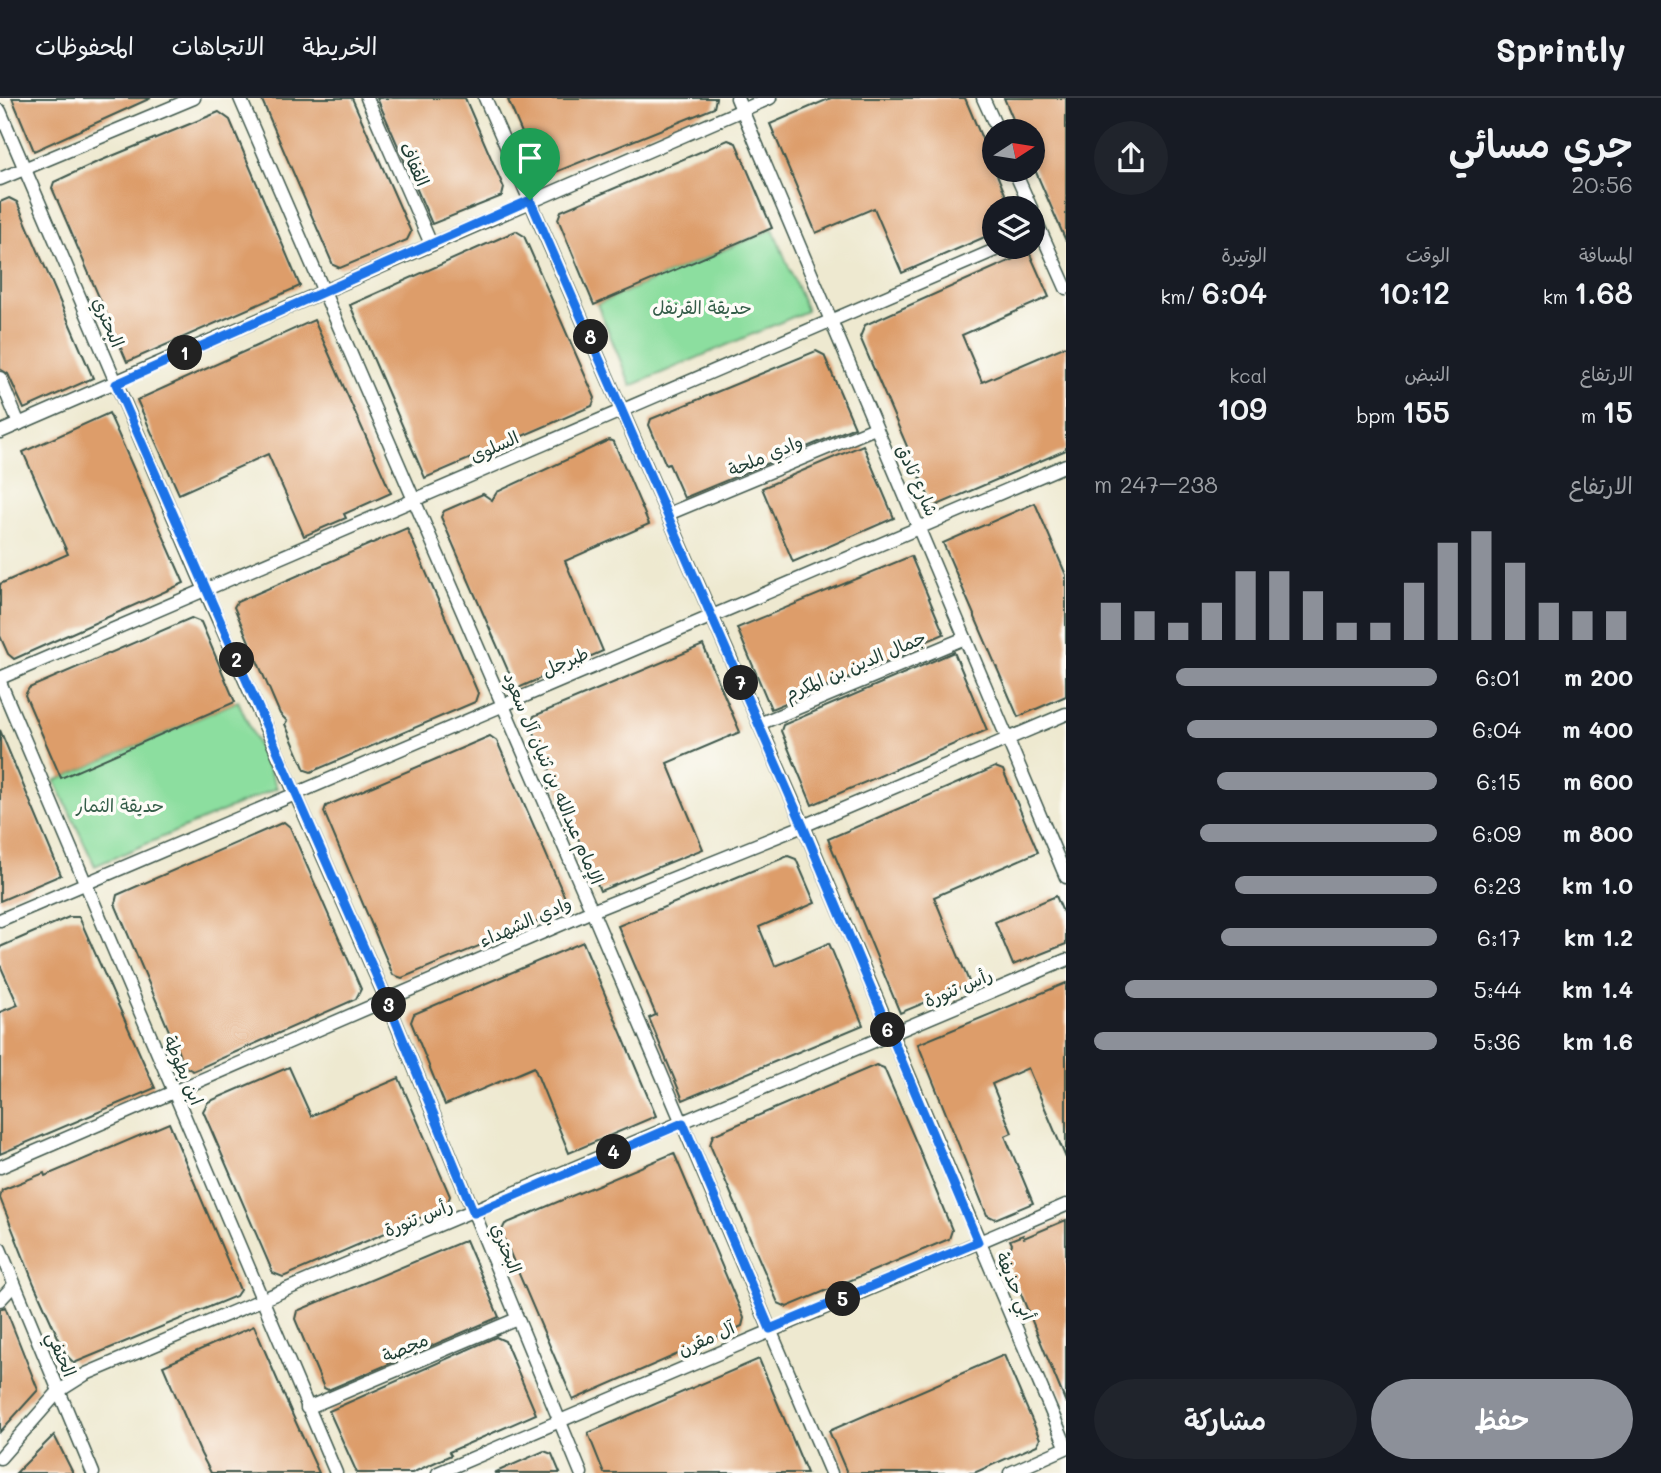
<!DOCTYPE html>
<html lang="ar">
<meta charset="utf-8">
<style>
body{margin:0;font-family:Mali,"Playpen Sans Arabic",sans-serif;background:#20242c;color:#f1f3f6;direction:rtl;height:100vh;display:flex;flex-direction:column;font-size:26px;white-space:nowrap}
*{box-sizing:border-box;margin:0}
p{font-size:23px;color:#9ea1a6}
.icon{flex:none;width:38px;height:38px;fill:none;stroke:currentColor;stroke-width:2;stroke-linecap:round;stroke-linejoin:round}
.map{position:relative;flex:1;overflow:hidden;direction:ltr}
.details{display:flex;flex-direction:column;background:#171b24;width:595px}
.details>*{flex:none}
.needle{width:46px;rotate:78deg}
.tools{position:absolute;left:982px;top:21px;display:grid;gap:14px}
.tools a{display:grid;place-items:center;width:63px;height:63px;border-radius:50%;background:#171b24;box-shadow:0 4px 10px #0003;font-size:35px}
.pin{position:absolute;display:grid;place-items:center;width:60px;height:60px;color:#fff;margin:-72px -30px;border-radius:50% 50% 50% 0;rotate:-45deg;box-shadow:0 0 7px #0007}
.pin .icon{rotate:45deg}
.km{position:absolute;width:35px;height:35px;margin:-18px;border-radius:50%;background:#222;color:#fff;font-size:19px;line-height:35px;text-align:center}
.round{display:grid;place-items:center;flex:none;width:74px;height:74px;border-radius:37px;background:#20242c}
.overview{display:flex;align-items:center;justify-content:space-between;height:119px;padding:0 28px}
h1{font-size:38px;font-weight:600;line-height:52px}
.stats{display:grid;grid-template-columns:repeat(3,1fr);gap:10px;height:119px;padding:7px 28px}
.stats div{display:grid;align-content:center}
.stats b{font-size:30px;font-weight:600}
.stats small{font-size:19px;font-weight:400}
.stats p{font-size:19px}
.chart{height:196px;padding:14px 28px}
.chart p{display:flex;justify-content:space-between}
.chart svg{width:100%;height:126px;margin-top:7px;stroke:#8c9099;stroke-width:6}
.button{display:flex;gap:14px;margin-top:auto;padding:14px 28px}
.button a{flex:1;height:80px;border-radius:42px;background:#8c9099;color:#fff;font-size:28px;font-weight:600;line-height:80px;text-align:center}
.button a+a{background:#20242c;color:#f1f3f6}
ul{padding:0 28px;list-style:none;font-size:23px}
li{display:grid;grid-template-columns:112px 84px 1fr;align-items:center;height:52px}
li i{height:18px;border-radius:9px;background:#8c9099}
header{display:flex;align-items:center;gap:42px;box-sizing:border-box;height:98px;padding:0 35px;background:#171b24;border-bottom:2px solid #363941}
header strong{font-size:33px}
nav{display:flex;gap:38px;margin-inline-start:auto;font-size:24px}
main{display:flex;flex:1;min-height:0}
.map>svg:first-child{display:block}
</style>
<header>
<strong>Sprintly</strong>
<nav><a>الخريطة</a><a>الاتجاهات</a><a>المحفوظات</a></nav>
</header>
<main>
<section class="details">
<div class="overview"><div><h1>جري مسائي</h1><p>20:56</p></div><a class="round"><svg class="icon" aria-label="share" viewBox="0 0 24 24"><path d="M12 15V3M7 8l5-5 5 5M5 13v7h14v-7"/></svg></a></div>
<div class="stats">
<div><p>المسافة</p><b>1.68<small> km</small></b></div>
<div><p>الوقت</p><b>10:12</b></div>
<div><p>الوتيرة</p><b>6:04<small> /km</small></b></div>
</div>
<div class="stats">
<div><p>الارتفاع</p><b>15<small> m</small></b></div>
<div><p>النبض</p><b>155<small> bpm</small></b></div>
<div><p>kcal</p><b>109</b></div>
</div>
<div class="chart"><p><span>الارتفاع</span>238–247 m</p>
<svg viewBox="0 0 160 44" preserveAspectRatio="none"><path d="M5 44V31M15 44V34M25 44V38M35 44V31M45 44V20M55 44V20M65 44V27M75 44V38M85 44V38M95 44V24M105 44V10M115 44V6M125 44V17M135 44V31M145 44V34M155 44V34"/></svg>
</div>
<ul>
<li><b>200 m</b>6:01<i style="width:76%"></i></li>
<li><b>400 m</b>6:04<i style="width:73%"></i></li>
<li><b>600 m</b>6:15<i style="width:64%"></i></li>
<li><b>800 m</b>6:09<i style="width:69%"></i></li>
<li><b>1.0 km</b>6:23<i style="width:59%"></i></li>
<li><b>1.2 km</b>6:17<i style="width:63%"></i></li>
<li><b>1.4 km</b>5:44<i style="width:91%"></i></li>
<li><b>1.6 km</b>5:36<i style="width:100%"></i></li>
</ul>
<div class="button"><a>حفظ</a><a>مشاركة</a></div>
</section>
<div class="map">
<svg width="1066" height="1375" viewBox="0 0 1066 1375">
<rect width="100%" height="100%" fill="#fdfcf7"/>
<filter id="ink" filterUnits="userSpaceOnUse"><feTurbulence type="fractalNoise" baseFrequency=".0143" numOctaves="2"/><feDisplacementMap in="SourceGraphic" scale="14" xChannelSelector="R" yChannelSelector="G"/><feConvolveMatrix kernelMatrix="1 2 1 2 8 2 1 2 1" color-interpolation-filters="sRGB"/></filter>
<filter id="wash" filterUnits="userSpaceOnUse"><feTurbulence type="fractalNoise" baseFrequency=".00686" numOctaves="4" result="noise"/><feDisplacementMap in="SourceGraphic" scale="28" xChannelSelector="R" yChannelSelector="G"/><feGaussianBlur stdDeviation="1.57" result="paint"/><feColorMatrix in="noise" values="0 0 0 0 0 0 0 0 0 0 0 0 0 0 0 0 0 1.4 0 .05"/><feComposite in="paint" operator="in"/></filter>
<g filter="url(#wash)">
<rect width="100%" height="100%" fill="#eee9d0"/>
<!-- garden -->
<g fill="#8cde9f" stroke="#568e6a" stroke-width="2">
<polygon points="773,131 807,213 631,288 597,206"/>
<polygon points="238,603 277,690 95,768 55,683"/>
</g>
<g id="blocks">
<!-- building -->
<g fill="#dd9d6b">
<polygon points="12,0 151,0 34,53"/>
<polygon points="261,0 352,0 411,134 407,142 340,170 333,167"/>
<polygon points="377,0 465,0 504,90 502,98 432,126"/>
<polygon points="514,0 716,0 714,10 546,78 539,75 508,2"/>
<polygon points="831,0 965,0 1011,110 994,110 994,135 902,175 874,110 816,135 770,26"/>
<polygon points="1004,0 1066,0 1066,143 1032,65 1032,33 1018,33"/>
<polygon points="219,14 230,22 300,188 127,264 52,90 54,84 95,65"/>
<polygon points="728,42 736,45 772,130 594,207 558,121 561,113"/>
<polygon points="9,100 17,104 93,280 24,311 8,276 0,271 0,104"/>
<polygon points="516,133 524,138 595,300 592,308 425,380 350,207"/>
<polygon points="1029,154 1049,199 962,237 982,284 1066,248 1066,352 933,409 860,239 865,227"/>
<polygon points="314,222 391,395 344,416 346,420 304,438 268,356 179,396 137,302"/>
<polygon points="816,253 824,257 855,329 684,400 669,366 666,367 649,327 651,321"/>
<polygon points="109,315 184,485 14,561 8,556 0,538 0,486 68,456 23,354"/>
<polygon points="609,342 614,344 649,426 565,463 603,553 516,591 441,419 444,413 483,396 492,402 497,394"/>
<polygon points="863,347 894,420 793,464 762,390"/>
<polygon points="1035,405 1066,477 1066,598 1018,619 943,445"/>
<polygon points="407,430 478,595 475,604 311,674 305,672 285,626 287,623 280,616 234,509 237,504"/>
<polygon points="911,458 944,536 904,553 905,556 771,611 737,530"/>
<polygon points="191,520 201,524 235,604 61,680 25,597 29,590"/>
<polygon points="703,547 740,634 667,665 703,751 600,793 531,627 534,618"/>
<polygon points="954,554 987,632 812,707 781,633 783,627"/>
<polygon points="0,632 61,777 0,803"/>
<polygon points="490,638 497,643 566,802 563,813 402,880 393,877 324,714 326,708"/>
<polygon points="995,669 1003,672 1038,754 934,799 970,886 900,915 828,741"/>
<polygon points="284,724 290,729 361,891 356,901 193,973 184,968 115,806 117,797"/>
<polygon points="788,758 796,761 815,805 759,829 775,868 829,845 863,927 683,1002 649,920 656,917 618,828"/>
<polygon points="1056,798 1066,821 1066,846 1013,867 995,824"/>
<polygon points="69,819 79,819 155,990 0,1056 0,914 18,907 0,867 0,849"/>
<polygon points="583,844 656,1018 569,1055 534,969 445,1007 411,924 414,916"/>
<polygon points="1066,885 1066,1060 1028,970 992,986 1012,1035 1005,1038 1033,1105 995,1121 987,1117 918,946"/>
<polygon points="876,967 884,970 919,1051 952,1132 949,1141 787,1209 778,1205 710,1047 713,1037"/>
<polygon points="289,969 311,1018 399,980 450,1098 446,1109 283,1179 273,1175 203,1013 208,1004"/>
<polygon points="169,1025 240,1192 236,1198 74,1265 66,1257 34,1186 0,1100 2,1092 44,1075 45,1078"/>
<polygon points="674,1055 744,1220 742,1228 573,1302 501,1134 505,1126"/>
<polygon points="1066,1122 1066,1305 1006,1160 1012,1146 1010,1142 1023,1137 1024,1140"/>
<polygon points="466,1142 499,1219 328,1292 324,1290 295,1221 297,1213"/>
<polygon points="5,1209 38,1292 0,1334 0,1211"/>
<polygon points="254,1228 293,1318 319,1375 211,1375 201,1356 163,1268"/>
<polygon points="496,1239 505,1243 536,1316 449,1354 451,1357 412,1375 357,1375 329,1313"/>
<polygon points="1004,1257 1040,1341 1037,1347 974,1375 847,1375 829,1333"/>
<polygon points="759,1261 807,1375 604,1375 588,1335"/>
<polygon points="54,1337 73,1375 16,1375"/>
<polygon points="544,1353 552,1356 560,1375 494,1375"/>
</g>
</g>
</g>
<g filter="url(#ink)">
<use href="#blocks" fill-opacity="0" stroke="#3e574b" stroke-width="2"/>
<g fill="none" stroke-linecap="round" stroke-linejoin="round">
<!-- minor casing -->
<g stroke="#3e574b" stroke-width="15">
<g id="minor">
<polyline points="240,0 592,813 831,1375"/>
<polyline points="367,0 431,146"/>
<polyline points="485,0 796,710 1066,1348"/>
<polyline points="737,0 1066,779"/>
<polyline points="983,0 998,33"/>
<polyline points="0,13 198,476 387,903 581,1375"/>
<polyline points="1014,72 1031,110"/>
<polyline points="0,81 194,0"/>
<polyline points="1032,114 1066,190"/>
<polyline points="0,280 19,326"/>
<polyline points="0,334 770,0"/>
<polyline points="668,416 875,330"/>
<polyline points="0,580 1002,149"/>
<polyline points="0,584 336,1375"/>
<polyline points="759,626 965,540"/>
<polyline points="0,822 1066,367"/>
<polyline points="0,1069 592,813 803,728 1066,616"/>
<polyline points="0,1151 93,1375"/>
<polyline points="0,1202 14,1187"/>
<polyline points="307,1310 517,1221"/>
<polyline points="0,1360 59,1293 86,1276 1066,862"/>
<polyline points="438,1375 1066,1107"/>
<polyline points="1010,1375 1066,1350"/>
</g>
</g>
<!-- minor -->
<use href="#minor" stroke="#fff" stroke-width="12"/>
</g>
</g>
<g fill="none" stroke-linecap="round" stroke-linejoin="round" filter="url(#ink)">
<!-- route casing -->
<g stroke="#fff" stroke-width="14">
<polygon id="route" points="530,102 803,728 978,1144 770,1231 683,1025 474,1115 387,902 116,286"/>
</g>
<!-- route -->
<use href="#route" stroke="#1a73e8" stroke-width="9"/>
</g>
<g text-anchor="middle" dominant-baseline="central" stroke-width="7" stroke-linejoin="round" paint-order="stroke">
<!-- street labels -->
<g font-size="18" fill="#1f3d34" stroke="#fdfcf7">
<text transform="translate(415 66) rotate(66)">القفاف</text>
<text transform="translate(109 224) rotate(67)">البحتري</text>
<text transform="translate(494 348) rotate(-24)">السلوى</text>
<text transform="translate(765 357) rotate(-23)">وادي ملحة</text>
<text transform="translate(918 382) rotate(66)">شارع ثادق</text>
<text transform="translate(565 563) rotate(-23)">طبرجل</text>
<text transform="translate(855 567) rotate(-23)">جمال الدين بن المكرم</text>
<text transform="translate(554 680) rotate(67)">الإمام عبدالله بن ثنيان آل سعود</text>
<text transform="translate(525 823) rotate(-24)">وادي الشهداء</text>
<text transform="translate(958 889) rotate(-23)">رأس تنورة</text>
<text transform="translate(184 972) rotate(67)">ابن بطوطة</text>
<text transform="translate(418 1119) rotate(-22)">رأس تنورة</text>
<text transform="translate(507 1150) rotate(68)">البحتري</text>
<text transform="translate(1016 1188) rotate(67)">أبي حذيفة</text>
<text transform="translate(706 1240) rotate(-24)">آل مقرن</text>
<text transform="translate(405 1249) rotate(-23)">مجصة</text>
<text transform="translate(62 1256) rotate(67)">الحنفي</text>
</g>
<!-- park labels -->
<g font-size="18" fill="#355d49" stroke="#fdfcf7">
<text x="702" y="209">حديقة القرنفل</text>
<text x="120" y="707">حديقة الثمار</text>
</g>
</g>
</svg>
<div class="tools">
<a><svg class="needle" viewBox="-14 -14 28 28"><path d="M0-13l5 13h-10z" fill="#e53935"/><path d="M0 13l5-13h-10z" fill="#9ea1a6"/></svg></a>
<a><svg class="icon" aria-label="layers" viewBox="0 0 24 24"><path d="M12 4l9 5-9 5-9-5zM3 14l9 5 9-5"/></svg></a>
</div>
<div class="pin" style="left:530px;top:102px;background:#1e9e55"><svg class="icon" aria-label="arrive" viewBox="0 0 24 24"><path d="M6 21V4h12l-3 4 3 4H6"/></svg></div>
<b class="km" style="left:185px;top:255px">1</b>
<b class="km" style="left:237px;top:562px">2</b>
<b class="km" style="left:389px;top:907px">3</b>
<b class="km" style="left:614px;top:1054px">4</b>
<b class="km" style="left:843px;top:1201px">5</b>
<b class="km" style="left:888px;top:932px">6</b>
<b class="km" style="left:741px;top:585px">7</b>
<b class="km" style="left:591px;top:239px">8</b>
</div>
</main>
